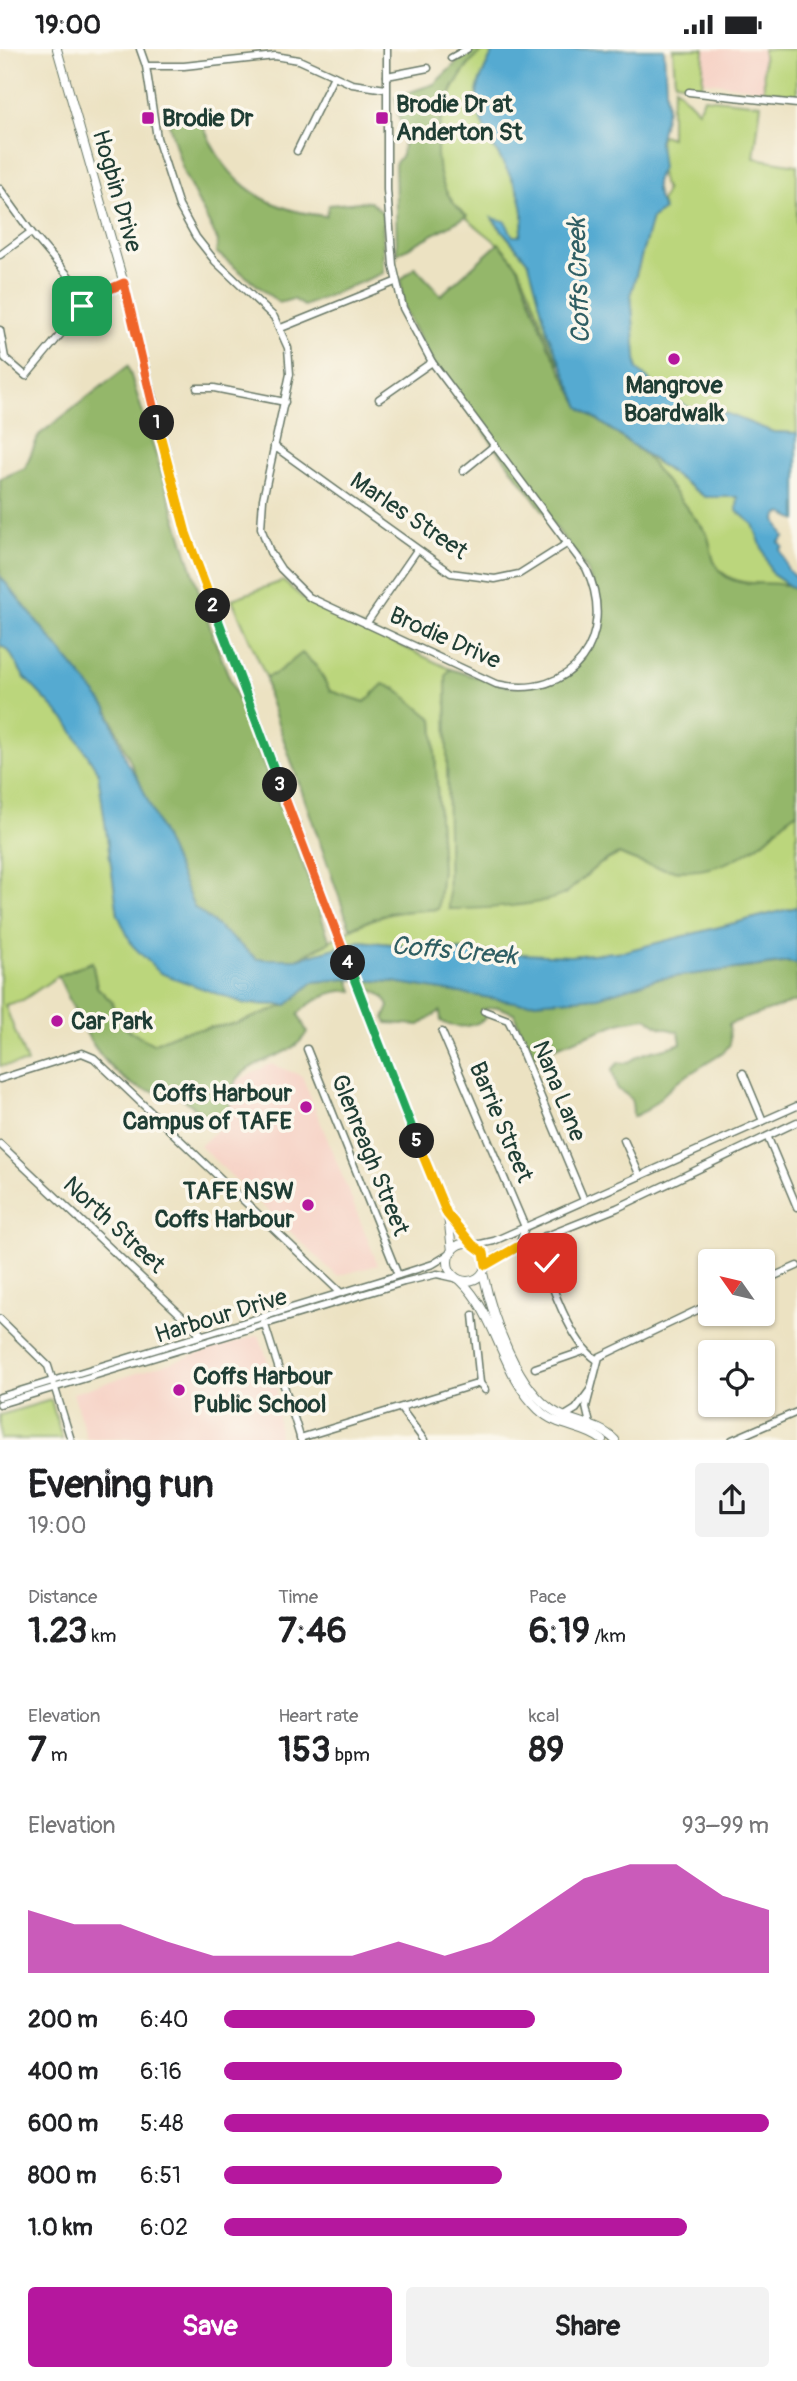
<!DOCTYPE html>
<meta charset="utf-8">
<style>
body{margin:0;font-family:Pangolin,sans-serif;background:#f2f2f2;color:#202124;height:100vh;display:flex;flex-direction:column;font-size:26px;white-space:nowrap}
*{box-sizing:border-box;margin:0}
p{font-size:23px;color:#757577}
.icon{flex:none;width:38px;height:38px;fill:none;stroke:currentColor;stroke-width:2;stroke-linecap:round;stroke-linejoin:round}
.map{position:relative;height:1391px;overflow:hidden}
.sheet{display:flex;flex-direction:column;background:#fff;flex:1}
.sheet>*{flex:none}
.needle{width:46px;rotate:304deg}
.controls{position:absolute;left:698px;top:1200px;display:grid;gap:14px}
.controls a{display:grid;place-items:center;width:77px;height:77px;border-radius:7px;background:#fff;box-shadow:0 2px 5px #0004;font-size:35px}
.pin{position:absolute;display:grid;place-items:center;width:60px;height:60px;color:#fff;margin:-30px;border-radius:14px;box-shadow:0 4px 10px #0006}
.km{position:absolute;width:35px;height:35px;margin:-18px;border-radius:50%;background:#222;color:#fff;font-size:19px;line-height:35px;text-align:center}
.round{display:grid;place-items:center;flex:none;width:74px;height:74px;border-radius:7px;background:#f2f2f2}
.head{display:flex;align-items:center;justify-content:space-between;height:119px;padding:0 28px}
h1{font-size:38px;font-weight:700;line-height:52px}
.metrics{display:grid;grid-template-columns:repeat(3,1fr);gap:10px;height:119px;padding:7px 28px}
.metrics div{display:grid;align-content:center}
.metrics b{font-size:35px;font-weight:700}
.metrics small{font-size:19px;font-weight:400}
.metrics p{font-size:19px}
.chart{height:196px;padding:14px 28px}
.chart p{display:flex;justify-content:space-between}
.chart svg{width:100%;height:126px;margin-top:7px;fill:#b5179e;opacity:.7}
.primary-button{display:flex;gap:14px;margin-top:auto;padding:14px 28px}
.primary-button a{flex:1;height:80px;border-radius:7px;background:#b5179e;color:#fff;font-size:28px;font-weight:700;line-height:80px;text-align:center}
.primary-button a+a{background:#f2f2f2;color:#202124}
ul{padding:0 28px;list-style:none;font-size:23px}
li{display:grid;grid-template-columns:112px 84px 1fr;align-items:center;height:52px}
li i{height:18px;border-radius:9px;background:#b5179e}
.status{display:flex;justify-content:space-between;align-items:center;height:49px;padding:0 35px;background:#fff;direction:ltr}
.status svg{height:19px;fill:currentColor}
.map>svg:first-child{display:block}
</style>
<div class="status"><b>19:00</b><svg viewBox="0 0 49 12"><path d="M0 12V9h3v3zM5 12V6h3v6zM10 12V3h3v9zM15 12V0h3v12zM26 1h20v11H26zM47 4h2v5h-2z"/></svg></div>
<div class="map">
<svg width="797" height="1391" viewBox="0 0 797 1391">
<rect width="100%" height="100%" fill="#fbf7ec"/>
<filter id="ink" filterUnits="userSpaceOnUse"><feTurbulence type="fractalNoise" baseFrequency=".0143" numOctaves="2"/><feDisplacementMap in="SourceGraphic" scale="14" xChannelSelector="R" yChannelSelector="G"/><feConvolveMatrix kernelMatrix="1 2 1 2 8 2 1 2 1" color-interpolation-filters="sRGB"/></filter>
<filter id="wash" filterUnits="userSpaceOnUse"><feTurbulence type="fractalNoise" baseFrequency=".00686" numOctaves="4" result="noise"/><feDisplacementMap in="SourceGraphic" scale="28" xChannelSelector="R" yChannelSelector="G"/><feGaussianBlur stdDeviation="1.57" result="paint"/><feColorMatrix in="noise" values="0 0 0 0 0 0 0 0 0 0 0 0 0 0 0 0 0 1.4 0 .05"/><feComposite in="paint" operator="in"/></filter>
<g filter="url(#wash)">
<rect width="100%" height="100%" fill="#ece2c2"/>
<!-- built -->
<g fill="#f6d1c5">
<polygon points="704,0 763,0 764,41 702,32"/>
<polygon points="271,1015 302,1027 378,1216 337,1227 200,1097 223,1075 231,1035"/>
<polygon points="259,1286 277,1338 279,1390 87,1390 73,1344"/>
</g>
<!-- green -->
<g fill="#bbd67b" stroke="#6d8a58" stroke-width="2">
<path d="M485,0h9c-5,13 -17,32 -17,46 -2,51 61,89 43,141h-7l-21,-17 37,44 31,102c-18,-31 -24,-68 -42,-98 -17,-28 -48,-40 -66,-64 -35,-43 -6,-123 33,-154z"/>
<polygon points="673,0 704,0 702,38 675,33"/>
<polygon points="763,0 797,0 797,46 764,41"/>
<path d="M675,38l23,23 6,-12 57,6 -7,54 43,7v142h-3l3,126 -24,-1 -48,-19 -36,-5 -32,-20 -20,-19 -6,-76 21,-75 12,-8 -3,-8 5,-12c-7,-11 -10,-43 -4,-55l9,3v-33z"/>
<path d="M644,405l61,43h33l-1,14 16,13 19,50 19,13c-26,-6 -61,3 -76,-24 -6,-10 -3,-21 -10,-32z"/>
<path d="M283,532l22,19 145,69 -4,6 3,234 117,-15 23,-24 30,-16c48,23 97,21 141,-10 14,-10 22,-23 37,-32v95l-171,44 -56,5 -58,-2 -152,-13 -63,18c55,-29 75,-50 141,-50l4,-40 -9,-150 -25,-17 -13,-15 -20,8 -10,7 -35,-11 -13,-24 -15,-13 -27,20 -9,3 -34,-78z"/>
<polygon points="0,596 9,602 24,628 67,673 98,723 118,866 245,955 287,956 235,975 180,983 153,995 128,981 115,966 112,953 97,938 92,913 58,927 23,951 5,956 27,1014 0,1017"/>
<polygon points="51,1351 62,1390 0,1390 0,1366"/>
</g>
<!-- forest -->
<g fill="#94b76b" stroke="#5a7a50" stroke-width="2">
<path d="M471,0h14c-47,36 -71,126 -18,167l-70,38 -2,-90 7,-9 3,-29 -6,-7 -4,-22 39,-13z"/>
<path d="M199,65c21,63 60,96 127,102l3,-11 41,-4 13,12v60l-79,33 -11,-7 -14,4 -63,-51 2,-11 -34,-67 -17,-57z"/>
<path d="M499,194l19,24 30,78 32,62 64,47 61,77c8,13 4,28 15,40 20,23 55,3 77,20v221c-15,9 -22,21 -36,31 -47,35 -90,35 -142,11 -23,8 -33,24 -52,38 -20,15 -92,17 -118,17l-3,-234 4,-6 60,18 51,-9 29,-30 8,-21 1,-24 -13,-35 -154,-206 -29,-54 -2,-28 14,-13 26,28z"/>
<polygon points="128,317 213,587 306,823 330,893 297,910 257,910 194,858 107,659 0,527 0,430 25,419 39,386"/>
<path d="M302,604l15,14 13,24 35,11 18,-18c18,5 34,24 50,35l9,150 -4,40 -50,4 -38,15 -82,-233 -2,-18 9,-3z"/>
<path d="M92,913l5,25 15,15 3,13 13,15 25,14 27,-12 55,-8 52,-19 26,-23 36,-3 4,12c-20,-2 -40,8 -55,23l9,18c-14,25 -43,23 -64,41 -18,17 -8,30 -19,44l-18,1c-11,-8 -16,-17 -29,-23 -14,-5 -29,-1 -42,-9 -41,-24 -57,-69 -77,-110z"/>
<path d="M792,913l5,2v37l-68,23 1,20 -7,9 -45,28 -31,29 -14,7c0,-16 -1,-21 -16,-28l-5,-19 6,-7c13,1 14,-5 25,-9 12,-5 26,-5 38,-11l-2,-11 -19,-5 -14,-9 -24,4 -92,35 -16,-44 -16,-6 -14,2 2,9c-11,9 -33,12 -45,3l-1,-10 -20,14 -33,-2 -3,-5 5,-11c-2,-9 -12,-17 -22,-17l-4,-10 31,2 127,21 77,-6 58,-18z"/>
</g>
<!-- water -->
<g fill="#55aad1" stroke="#3a7482" stroke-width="2">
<path d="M494,0h170l3,59 -8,34 3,26c-10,16 -7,25 2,42l-12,8 -21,75 6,76 20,19 32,20 36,5 48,19 24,1v87l-15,-7 -5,2 -1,5 8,17 -5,5 4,5 -3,2 8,21 9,9v12l-25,-17 -19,-50 -16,-13 1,-14h-33l-125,-90 -32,-73 -19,-71 -37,-45 13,3 8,15h7c18,-52 -45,-90 -43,-141 0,-14 12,-33 17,-46z"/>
<polygon points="0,527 107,659 127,714 138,729 194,858 257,910 297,910 360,892 468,903 570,907 626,902 797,858 797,915 788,913 656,930 598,948 520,954 394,933 347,930 313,933 287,956 245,955 160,924 132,896 118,866 98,723 67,673 24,628 9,602 0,596"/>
</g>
</g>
<g filter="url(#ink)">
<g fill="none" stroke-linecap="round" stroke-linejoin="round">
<!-- minor casing -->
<g stroke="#677766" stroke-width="9">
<g id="minor">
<path d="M140,0l6,17 11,72 22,68 17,31 19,24 59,56 14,31 2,26 -27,125 -2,29 9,24 11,17 28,28 187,87c76,18 123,-47 90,-116l-154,-206 -29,-54 -10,-43 -6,-75v-141"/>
<polyline points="451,9 467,0"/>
<polyline points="146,17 184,17 275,7 299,11 352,35 386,40"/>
<polyline points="387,27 428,19"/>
<polyline points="689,43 797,55"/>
<polyline points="297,102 334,27"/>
<polyline points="0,140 31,183 89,251"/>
<polyline points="0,206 31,183"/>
<polyline points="281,279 395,233"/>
<polyline points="0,281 5,309 26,327 89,251 124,235"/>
<polyline points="197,339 214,339 285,353"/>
<polyline points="379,350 432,313"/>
<polyline points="274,397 451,524 495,530 519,525 568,494"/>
<polyline points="463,422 495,396"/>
<polyline points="366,575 417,501"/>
<polyline points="484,962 508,971 512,979 584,1151"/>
<polyline points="442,983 525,1178 519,1197"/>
<polyline points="307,1000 398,1226"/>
<polyline points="743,1024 763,1072"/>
<polyline points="0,1030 82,1004 94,1009 341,1244"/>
<polyline points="768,1089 797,1158"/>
<polyline points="624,1091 640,1127"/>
<polyline points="0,1095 202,1286"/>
<path d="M545,1187c0,7 -4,10 -3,16 7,30 29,91 55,108"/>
<polyline points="476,1196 494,1192 797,1057"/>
<polyline points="519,1197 535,1204 546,1219"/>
<polyline points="486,1216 499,1206 617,1159 797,1073"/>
<polyline points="763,1232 797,1217"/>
<polyline points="473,1266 480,1334 485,1341"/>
<polyline points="0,1270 48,1317 71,1391"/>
<polyline points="264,1273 301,1391"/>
<polyline points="535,1319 584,1302"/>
<polyline points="0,1348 380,1232 433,1215 451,1204"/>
<polyline points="0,1355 404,1233 437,1225 455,1229"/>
<polyline points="401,1360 424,1391"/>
<polyline points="563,1368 576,1360 590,1341"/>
<polyline points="590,1375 586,1358 599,1308 710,1255"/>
<polyline points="300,1389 480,1334"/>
<polyline points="732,1391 797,1363"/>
</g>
</g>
<!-- major casing -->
<g stroke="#677766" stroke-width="10">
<g id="major">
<polyline points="57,0 124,235 186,484 397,1042 447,1165 472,1195"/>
<polyline points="448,1166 452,1202"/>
<circle cx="467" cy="1213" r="19"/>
<path d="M483,1224c9,43 34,118 74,140 19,11 41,10 58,27"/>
<path d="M461,1232c37,36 40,93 78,129 18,18 44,15 63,30"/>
</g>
</g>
<!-- minor -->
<use href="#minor" stroke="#fff" stroke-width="6"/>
<!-- major -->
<use href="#major" stroke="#fff" stroke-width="8"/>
</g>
</g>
<g fill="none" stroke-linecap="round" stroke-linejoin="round" filter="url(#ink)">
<!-- split-1 casing -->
<g stroke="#fff" stroke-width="14">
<polyline id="split-1" points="82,257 101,244 124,234 157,374"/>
</g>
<!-- split-2 casing -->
<g stroke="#fff" stroke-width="14">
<polyline id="split-2" points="157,374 186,484 213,557"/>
</g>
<!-- split-3 casing -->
<g stroke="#fff" stroke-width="14">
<polyline id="split-3" points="213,557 280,736"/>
</g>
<!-- split-4 casing -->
<g stroke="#fff" stroke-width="14">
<polyline id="split-4" points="280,736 348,914"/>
</g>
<!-- split-5 casing -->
<g stroke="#fff" stroke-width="14">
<polyline id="split-5" points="348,914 417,1092"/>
</g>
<!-- split-6 casing -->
<g stroke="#fff" stroke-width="14">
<polyline id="split-6" points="417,1092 447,1165 472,1195 484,1204 486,1216 519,1197 535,1204 546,1219 547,1214"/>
</g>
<!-- split-1 -->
<use href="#split-1" stroke="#f0652b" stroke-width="9"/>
<!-- split-2 -->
<use href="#split-2" stroke="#f5b400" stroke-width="9"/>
<!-- split-3 -->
<use href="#split-3" stroke="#22a559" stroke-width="9"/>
<!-- split-4 -->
<use href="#split-4" stroke="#f0652b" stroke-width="9"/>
<!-- split-5 -->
<use href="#split-5" stroke="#22a559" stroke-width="9"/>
<!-- split-6 -->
<use href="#split-6" stroke="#f5b400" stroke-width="9"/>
</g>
<!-- markers -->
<g fill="#b5179e" stroke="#fbf7ec" stroke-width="2.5">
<rect x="141" y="62" width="14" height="14" rx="3.5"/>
<rect x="375" y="62" width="14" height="14" rx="3.5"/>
<circle cx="674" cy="310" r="7"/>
<circle cx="57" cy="972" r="7"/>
<circle cx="306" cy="1058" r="7"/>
<circle cx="308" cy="1156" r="7"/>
<circle cx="179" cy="1341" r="7"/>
</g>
<g text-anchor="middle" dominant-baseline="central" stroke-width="7" stroke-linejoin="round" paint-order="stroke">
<!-- poi labels -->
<g font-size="24" font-weight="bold" fill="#1f3d34" stroke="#fbf7ec" text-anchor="start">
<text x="396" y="55">Brodie Dr at<tspan x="396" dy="28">Anderton St</tspan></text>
<text x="162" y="69">Brodie Dr</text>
<text x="674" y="336" text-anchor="middle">Mangrove<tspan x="674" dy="28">Boardwalk</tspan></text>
<text x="71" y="972">Car Park</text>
<text x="292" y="1044" text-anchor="end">Coffs Harbour<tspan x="292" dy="28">Campus of TAFE</tspan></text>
<text x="294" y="1142" text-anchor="end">TAFE NSW<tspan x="294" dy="28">Coffs Harbour</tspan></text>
<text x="193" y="1327">Coffs Harbour<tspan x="193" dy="28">Public School</tspan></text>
</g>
<!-- street labels -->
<g font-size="24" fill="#1f3d34" stroke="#fbf7ec">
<text transform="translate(117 142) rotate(74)">Hogbin Drive</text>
<text transform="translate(409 467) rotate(34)">Marles Street</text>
<text transform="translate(445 589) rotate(24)">Brodie Drive</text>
<text transform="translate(559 1042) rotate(68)">Nana Lane</text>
<text transform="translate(501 1073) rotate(67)">Barrie Street</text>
<text transform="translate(370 1106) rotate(68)">Glenreagh Street</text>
<text transform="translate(114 1176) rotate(43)">North Street</text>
<text transform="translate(221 1267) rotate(-17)">Harbour Drive</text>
</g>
<!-- water labels -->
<g font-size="26" font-style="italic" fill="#2f5e63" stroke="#fbf7ec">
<text transform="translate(579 232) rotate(-92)">Coffs Creek</text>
<text transform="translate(454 902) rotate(5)">Coffs Creek</text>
</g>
</g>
</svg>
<div class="controls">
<a><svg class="needle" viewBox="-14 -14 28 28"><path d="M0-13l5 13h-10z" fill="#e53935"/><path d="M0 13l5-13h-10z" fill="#757577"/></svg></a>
<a><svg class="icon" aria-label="locate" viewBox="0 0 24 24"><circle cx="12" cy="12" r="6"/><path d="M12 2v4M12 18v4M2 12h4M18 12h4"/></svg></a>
</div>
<div class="pin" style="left:82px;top:257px;background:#1e9e55"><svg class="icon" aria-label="arrive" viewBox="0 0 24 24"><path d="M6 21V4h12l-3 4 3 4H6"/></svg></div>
<div class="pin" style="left:547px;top:1214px;background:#d93025"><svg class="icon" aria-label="check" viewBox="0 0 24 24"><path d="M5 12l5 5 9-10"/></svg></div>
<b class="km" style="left:157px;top:374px">1</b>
<b class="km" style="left:213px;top:557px">2</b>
<b class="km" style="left:280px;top:736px">3</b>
<b class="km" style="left:348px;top:914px">4</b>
<b class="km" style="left:417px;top:1092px">5</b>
</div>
<section class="sheet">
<div class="head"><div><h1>Evening run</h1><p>19:00</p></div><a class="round"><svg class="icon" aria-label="share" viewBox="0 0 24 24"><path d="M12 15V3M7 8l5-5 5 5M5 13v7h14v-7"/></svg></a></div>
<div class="metrics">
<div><p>Distance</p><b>1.23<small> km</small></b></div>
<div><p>Time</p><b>7:46</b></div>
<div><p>Pace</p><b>6:19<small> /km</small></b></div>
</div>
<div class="metrics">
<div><p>Elevation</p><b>7<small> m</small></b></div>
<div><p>Heart rate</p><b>153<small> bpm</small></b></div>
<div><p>kcal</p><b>89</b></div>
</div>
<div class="chart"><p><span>Elevation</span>93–99 m</p>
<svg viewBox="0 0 160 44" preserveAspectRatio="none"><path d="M0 44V22L10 27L20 27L30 33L40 38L50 38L60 38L70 38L80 33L90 38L100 33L110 22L120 11L130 6L140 6L150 17L160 22V44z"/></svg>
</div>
<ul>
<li><b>200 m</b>6:40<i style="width:57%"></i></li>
<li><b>400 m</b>6:16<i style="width:73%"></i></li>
<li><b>600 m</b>5:48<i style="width:100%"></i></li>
<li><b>800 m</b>6:51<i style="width:51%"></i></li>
<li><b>1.0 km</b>6:02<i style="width:85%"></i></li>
</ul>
<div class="primary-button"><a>Save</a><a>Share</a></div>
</section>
